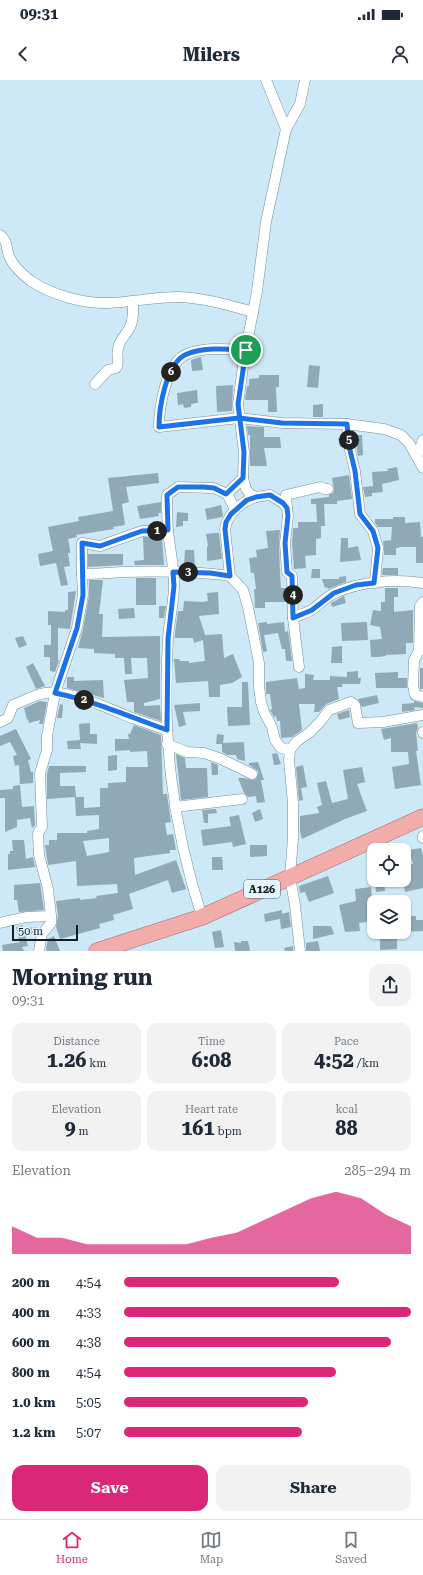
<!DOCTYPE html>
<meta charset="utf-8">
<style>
body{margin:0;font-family:"Roboto Serif",serif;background:#f2f2f3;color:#1f2937;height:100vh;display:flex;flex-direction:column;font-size:15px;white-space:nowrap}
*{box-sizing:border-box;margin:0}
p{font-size:13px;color:#747a83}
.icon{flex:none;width:22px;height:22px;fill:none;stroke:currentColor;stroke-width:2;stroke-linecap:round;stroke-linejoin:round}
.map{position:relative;height:871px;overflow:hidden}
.sheet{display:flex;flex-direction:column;background:#fff;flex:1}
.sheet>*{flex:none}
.buttons{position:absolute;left:367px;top:763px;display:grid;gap:8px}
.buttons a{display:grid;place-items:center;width:44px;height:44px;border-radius:8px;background:#fff;box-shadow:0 1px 3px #0004;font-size:20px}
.scale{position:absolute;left:12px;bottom:10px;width:66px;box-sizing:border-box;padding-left:4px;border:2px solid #131d22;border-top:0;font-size:11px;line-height:14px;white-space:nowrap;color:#131d22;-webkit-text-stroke:3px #e4f5fd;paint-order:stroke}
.pin{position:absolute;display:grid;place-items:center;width:34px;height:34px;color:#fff;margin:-17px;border:2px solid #fff;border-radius:50%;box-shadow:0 1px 4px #0007}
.km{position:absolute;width:20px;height:20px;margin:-10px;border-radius:50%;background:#222;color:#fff;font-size:11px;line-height:20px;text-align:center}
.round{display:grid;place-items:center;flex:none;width:42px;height:42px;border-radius:12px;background:#f2f2f3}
.head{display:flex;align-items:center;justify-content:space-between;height:68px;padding:0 12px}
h1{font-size:22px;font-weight:700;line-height:30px}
.stats{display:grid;grid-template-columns:repeat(3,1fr);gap:6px;height:68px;padding:4px 12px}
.stats div{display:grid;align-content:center;border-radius:10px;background:#f2f2f3;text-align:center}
.stats b{font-size:20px;font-weight:700}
.stats small{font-size:11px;font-weight:400}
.stats p{font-size:11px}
.chart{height:112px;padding:8px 12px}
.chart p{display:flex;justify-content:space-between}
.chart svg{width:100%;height:72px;margin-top:4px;fill:#db2777;opacity:.7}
.cta{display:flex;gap:8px;margin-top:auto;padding:8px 12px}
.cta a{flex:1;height:46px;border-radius:12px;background:#db2777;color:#fff;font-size:16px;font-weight:700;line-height:46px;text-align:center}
.cta a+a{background:#f2f2f3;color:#1f2937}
ul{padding:0 12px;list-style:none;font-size:13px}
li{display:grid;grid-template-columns:64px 48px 1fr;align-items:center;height:30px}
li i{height:10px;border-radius:5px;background:#db2777}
.status{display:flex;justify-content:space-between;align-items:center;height:28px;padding:0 20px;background:#fff;direction:ltr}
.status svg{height:11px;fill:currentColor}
header{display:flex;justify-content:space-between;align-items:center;height:52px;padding:0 12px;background:#fff;font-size:18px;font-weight:700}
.dock{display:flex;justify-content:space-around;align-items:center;height:56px;border-top:1px solid #e0e1e3;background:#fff;font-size:11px;color:#747a83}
.dock a{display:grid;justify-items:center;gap:2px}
.dock .on{color:#db2777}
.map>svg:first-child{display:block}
</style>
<div class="status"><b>09:31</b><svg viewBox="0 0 49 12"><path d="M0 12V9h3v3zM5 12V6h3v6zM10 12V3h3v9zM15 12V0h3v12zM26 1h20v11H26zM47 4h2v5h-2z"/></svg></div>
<header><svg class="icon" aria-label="back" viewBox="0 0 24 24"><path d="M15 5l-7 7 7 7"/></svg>Milers<svg class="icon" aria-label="person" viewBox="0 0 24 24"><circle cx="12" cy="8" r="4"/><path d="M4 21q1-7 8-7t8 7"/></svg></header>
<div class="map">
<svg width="423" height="871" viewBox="0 0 423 871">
<rect width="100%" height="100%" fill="#cde9f7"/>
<!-- building -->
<g fill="#8fa9b6" fill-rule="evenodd">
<polygon points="201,277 203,290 192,291 191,280"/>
<polygon points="309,285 320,286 318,308 307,307"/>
<polygon points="259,295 279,295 279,307 276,307 277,332 268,332 268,320 245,320 247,306 249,306 249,299 259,298"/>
<polygon points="233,305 232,331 217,332 216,306"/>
<polygon points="197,310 198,323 191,324 191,327 184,328 183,324 178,325 177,313"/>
<polygon points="323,324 323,337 313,337 313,325"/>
<polygon points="247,346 264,347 264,357 280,357 281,368 264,368 267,386 250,386 250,355 248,355"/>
<polygon points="341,354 343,367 340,367 338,358 341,358"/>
<polygon points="355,355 362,355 363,375 358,376"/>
<polygon points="397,387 399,400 382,404 383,412 372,413 372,416 365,417 363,407 373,406 372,392 388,391 387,389"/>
<polygon points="158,393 159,403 126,407 129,422 122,424 125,445 113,447 114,449 76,455 77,457 68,459 70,469 70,473 68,473 70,486 64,487 68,505 61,506 56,483 40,486 38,474 53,471 48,447 79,441 78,437 113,431 108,398"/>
<polygon points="349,395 352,419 337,421 337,424 324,424 325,446 321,446 321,458 316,459 316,475 305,476 306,488 294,489 292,463 293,448 298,448 298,442 317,442 316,424 311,424 311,419 329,417 329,415 333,413 334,409 332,398"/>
<polygon points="161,422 161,433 158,433 159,436 140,439 137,426"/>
<polygon points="221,425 223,435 222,437 207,440 205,429"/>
<polygon points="177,432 188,433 188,441 183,441 183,446 176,447"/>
<polygon points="393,437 405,437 405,443 420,442 421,457 423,457 423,483 416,483 416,467 399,467 399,468 396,468 396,475 384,475 384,468 383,461 391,460 392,447 378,447 375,443 375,439 393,439"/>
<polygon points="280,450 279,463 280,494 281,508 286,508 286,522 265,522 265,528 255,528 254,509 256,509 254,493 251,493 249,478 257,477 256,470 268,468 266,451"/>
<polygon points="214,453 219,453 222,479 207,481 207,466 208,466 206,454"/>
<polygon points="143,457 162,457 164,485 135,485 134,481 144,480"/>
<polygon points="341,458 348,458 348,468 358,466 361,480 340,482"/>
<polygon points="185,470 194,470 195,486 184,486"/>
<polygon points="88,474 123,474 123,485 88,487"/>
<polygon points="383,488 398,488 398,495 382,495"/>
<polygon points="312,489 320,489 320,498 311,498"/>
<polygon points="346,496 346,502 328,509 327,507 325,508 322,499 339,499 339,501 339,497"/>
<rect x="136" y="498" width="20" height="27"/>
<polygon points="89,500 103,500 99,534 103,534 102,557 160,556 160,619 144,623 144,626 160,625 161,641 134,632 134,622 127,622 124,600 148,598 147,578 131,578 132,594 125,594 124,578 115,578 115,574 94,573 94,569 78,568 83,549 89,516"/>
<polygon points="385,508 398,508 398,517 394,517 394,532 413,530 413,563 406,563 406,574 386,575 386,576 379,577 371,577 370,560 382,559 380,547 370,545 373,530 381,531 381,522 385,522"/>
<polygon points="76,511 70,549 58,548 58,580 59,580 55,592 50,591 50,577 44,577 44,565 51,565 51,545 48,545 48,531 65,532 65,530 68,530 68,512"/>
<polygon points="218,512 219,534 199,536 205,555 222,554 224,578 233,574 242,597 232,603 220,605 220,617 209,617 208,601 176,603 174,579 179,579 180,581 189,581 189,583 205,581 203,560 194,563 193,558 175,558 175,553 178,531 183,531 184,521 203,522 208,521 207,513"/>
<polygon points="344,516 346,523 332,527 331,523"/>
<polygon points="159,526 166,526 164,538 159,538"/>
<polygon points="134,528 135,538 119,539 118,529"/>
<polygon points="267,542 267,544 284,542 285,552 288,551 289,557 292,581 286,581 285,569 282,569 278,553 264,555 267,571 263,572 258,543"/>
<polygon points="367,542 368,560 342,561 341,543"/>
<polygon points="23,556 27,565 19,568 15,558"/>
<polygon points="342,566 342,583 331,583 332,567"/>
<polygon points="33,583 45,606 36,609 26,587"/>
<rect x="420" y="588" width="3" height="21"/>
<polygon points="358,591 358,598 361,598 360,604 342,604 342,607 337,607 339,619 326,624 319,632 314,632 315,624 299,624 302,650 292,657 281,658 280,641 277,641 276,636 274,637 270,630 272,629 270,614 266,614 266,602 297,598 299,609 305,608 305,594 314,595 313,600 330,600 330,596 347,597 347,592"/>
<polygon points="398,592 398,598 407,598 407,608 376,608 375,593"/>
<polygon points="67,597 74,597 74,601 103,600 104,618 67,608"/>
<polygon points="242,602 248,602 250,645 228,646 227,627 242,627"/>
<polygon points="377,615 379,623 362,627 358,619"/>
<polygon points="40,621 47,622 43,644 39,644 40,640 29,643 28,639 27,640 24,628"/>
<polygon points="414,621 423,623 423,628 414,627 415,630 402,632 402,624 414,623"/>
<polygon points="200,623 200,631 183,632 186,645 179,647 174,625"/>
<polygon points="60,624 63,625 62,638 57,638"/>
<polygon points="349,630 350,637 339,640 337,634"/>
<polygon points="90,643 90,654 97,654 97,664 80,663 81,669 68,669 67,661 80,660 79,644"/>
<polygon points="417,643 418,648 416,653 418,671 416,671 421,705 395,709 392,687 409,684 408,672 391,672 391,658 384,660 381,649"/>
<path d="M134,645l27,10 2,59h4l4,28 -6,1 2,12 6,-1 3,16h-6v3l-36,5 1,17 41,-15 10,29 -14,4 -4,-13 -39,14 4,15 -20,6 1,5 -15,4 1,4 -40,11 -4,-12 2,-11 -2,-15 24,-3v2l17,-2 -1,-2 22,-3 -1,-9 -40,2 -1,-25 -28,4 -3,-20h4v-5h8v-7h30v-2l12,-2v-14l-23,1 -1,-19 -28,2v-25l2,-8h37v6l-26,1v13h15l1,11h8v11l16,-1v-19h8v-5l18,-1v-15h22l-1,-16 -17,1v-2l-15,1v-12h14l-1,-5h2zM109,758v14l-22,4 -4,-15z"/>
<polygon points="16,649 31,679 28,680 31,692 33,692 33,703 20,704 19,685 15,686 13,676 17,675 10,662 0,666 0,656"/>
<polygon points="217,654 224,655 223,663 244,662 245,681 237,679 236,675 227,675 222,672 222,664 216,664"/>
<polygon points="277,673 281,684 274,685 272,674"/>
<polygon points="176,674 185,678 186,688 207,688 208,717 181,720"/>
<polygon points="117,675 117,690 108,691 108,676"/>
<polygon points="211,682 218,685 218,695 212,695"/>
<polygon points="258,682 264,700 261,700 265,722 257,723 256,716 248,717 244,713 238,698 245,698 252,700 256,699 258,694 258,691 249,685 249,683"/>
<polygon points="303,685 307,707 301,708 303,720 299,721 296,687"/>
<polygon points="362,687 365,702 357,704 367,731 345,739 302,759 300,752 300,736 319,733 317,727 322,725 317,703 326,701 332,723 348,719 343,690"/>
<polygon points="20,705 22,727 34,726 35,745 32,748 30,738 17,740 17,747 5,752 5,718 0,718 0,710 13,709 13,706"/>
<polygon points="216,729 217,733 208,734 208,743 204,743 202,730"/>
<polygon points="260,729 263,739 255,742 252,733"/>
<polygon points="239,735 246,764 233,767 232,762 203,766 201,750 231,746 229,737"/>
<polygon points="12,760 24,760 26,779 33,777 35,787 8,790 8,774 10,774 10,771 13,771"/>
<polygon points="250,765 267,765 267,776 250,777"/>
<polygon points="421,768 423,775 423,808 405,812 403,800 404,800 404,786 413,784 409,770"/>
<polygon points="212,777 222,777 223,790 212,790"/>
<polygon points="328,796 334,813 309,822 305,812 300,813 299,806"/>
<polygon points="384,801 385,811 376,812 375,802"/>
<polygon points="40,803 44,830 19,832 17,820 14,820 14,805"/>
<polygon points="371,807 374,841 359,843 360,851 345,852 339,825 356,821 355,809"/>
<polygon points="282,830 282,834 289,832 291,847 281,849 280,839 265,842 264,834"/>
<polygon points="404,836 416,836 416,840 423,840 423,851 404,852"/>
<polygon points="23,845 24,848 38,847 35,854 25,855 28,866 22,867 24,871 3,871 2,865 20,862 20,864 16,847"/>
<polygon points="313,846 331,846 334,854 313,859"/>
<polygon points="221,850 224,867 215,868 212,852"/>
<polygon points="54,856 60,871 47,871 46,869 48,859"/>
<polygon points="380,858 397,858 397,869 380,870"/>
<polygon points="241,861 248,861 250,871 235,871 234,862 241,863"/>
<polygon points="318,861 320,871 306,871 306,863"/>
<polygon points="293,866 293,871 285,871 284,868"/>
</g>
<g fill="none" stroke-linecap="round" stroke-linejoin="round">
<!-- minor casing -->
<g stroke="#758e9b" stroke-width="11">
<g id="minor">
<polyline points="266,0 286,49"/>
<path d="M0,155c8,6 6,13 9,21 4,10 14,19 22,25 21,14 53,23 78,22 23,-1 46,-6 70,-6 26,1 49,8 74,15"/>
<path d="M246,270c-19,-1 -41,-3 -59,4 -21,8 -28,54 -28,73l80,-9 43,5 65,1 37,5 17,6 8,8 14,25"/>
<path d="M95,304l13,-14 8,-2c4,-6 0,-13 2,-19 1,-9 7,-13 11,-20 5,-8 4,-19 4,-28"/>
<polyline points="347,344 349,366 355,391 360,434 373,451 378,468 375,503"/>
<polyline points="417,377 423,360"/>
<polyline points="227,414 243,398"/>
<path d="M256,417c-15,5 -28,16 -31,32l5,47 13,14 5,17 11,56v24l2,15 3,10 8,15 3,13 6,8 9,2"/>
<polyline points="287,428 286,415 320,407 325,409 328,409"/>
<path d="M168,450l-26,1 -42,15 -18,-3v31c14,0 27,-1 40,-2 36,-1 72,-1 108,4"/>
<polyline points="423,522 420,526 419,571 414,580 413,606 415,615 423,617"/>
<path d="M293,538c6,-3 14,-5 20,-9 7,-5 14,-13 22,-16 26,-12 60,-14 88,-10"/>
<polyline points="299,587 293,538 292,496 287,492 285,463 288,436 287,428 283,423 270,415 256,417 250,414 246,409 243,398 244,372 238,324 244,279 257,211 266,142 286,49 300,24 305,0"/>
<path d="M0,642l8,-4 5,-13c11,-4 21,-10 32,-12 23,-4 65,16 87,25 12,4 24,8 35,12"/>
<polyline points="423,652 423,653"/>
<polyline points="167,664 187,672 204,673 219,678 252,694"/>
<polyline points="175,727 242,719"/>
<polyline points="423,756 423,758"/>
<path d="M202,837c-30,-93 -40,-180 -34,-278 1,-18 6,-36 6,-54 0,-18 -4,-36 -6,-54 -1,-12 -1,-24 -1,-36l11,-8 36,1 13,6 8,15"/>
<polyline points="0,843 26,837 51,836"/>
<polyline points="39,871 42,854 51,843 51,836 48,809 39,775 38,753 42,747 40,693 47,670 47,656 55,613 77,548 83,515 82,494"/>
<polyline points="300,871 295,825 290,797 293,758 293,723 289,680 290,670 296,662 309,653 320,642 329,630 351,622 355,625 358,643 383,642 423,635"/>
</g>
</g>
<!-- trunk casing -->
<g stroke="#a16c6d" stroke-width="17">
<polyline id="trunk" points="97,871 202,837 423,737"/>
</g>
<!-- minor -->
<use href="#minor" stroke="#fff" stroke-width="10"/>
<!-- trunk -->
<use href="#trunk" stroke="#f2acaa" stroke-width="16"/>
</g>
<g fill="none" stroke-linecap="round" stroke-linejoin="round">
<!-- route casing -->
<g stroke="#fff" stroke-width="8">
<path id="route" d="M246,270l-8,54 6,48 -1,26 -17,16 -12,-6 -11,-1h-25l-11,8 1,35 -26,1 -42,15 -18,-3 1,52 -6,33 -22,65c39,8 75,24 112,37l1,-91 6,-53 -1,-14 37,1 20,3 -5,-47 1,-7 5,-8 16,-14 9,-3 14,-2 13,8 4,5 1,8 -3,27 2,29 5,4 1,42 19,-8 22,-17 22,-8 18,-2 4,-35 -5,-17 -13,-17 -5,-43 -6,-25 -2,-22 -65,-1 -43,-5 -80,9c0,-19 7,-65 28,-73 18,-7 40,-5 59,-4"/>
</g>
<!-- route -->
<use href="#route" stroke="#1a73e8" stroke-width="5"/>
</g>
<g text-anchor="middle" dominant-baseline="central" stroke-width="3" stroke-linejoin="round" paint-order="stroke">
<!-- shield labels -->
<rect fill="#e4f5fd" stroke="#525e64" stroke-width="1" x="244" y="800" width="36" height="18" rx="3"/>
<g font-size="11" font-weight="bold" fill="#131d22">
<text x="262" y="809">A126</text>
</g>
</g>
</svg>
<div class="buttons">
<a><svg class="icon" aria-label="locate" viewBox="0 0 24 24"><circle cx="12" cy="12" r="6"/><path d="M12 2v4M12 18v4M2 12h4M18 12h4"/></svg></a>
<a><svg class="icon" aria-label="layers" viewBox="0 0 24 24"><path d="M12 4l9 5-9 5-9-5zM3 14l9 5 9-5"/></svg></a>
</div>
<div class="scale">50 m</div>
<div class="pin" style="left:246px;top:270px;background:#1e9e55"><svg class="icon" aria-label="arrive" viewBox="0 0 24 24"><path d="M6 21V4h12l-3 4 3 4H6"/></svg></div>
<b class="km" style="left:157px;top:451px">1</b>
<b class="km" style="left:84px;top:620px">2</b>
<b class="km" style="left:188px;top:492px">3</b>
<b class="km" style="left:293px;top:515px">4</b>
<b class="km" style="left:349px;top:360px">5</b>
<b class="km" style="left:171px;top:292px">6</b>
</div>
<section class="sheet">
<div class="head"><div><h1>Morning run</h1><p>09:31</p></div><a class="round"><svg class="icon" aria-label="share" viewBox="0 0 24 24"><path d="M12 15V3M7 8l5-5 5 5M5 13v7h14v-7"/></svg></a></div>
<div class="stats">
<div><p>Distance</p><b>1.26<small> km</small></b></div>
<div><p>Time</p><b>6:08</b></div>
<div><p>Pace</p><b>4:52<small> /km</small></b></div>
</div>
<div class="stats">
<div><p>Elevation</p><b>9<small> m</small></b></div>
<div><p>Heart rate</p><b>161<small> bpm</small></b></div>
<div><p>kcal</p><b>88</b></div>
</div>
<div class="chart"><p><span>Elevation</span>285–294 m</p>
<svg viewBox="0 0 160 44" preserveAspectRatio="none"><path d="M0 44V27L10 34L20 34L30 38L40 38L50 38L60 38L70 38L80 34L90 31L100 24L110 17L120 10L130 6L140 10L150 20L160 27V44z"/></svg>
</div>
<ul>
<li><b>200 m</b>4:54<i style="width:75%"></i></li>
<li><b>400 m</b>4:33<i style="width:100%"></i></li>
<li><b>600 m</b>4:38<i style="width:93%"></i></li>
<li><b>800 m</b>4:54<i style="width:74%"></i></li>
<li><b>1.0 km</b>5:05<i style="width:64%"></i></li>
<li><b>1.2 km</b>5:07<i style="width:62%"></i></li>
</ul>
<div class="cta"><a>Save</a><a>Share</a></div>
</section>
<nav class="dock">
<a class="on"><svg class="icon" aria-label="home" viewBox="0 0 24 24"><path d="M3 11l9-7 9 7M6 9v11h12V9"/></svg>Home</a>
<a><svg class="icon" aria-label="map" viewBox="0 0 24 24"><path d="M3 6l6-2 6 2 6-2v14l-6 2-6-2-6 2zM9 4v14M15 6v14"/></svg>Map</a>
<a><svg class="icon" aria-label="saved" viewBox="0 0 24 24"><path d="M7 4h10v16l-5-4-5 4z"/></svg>Saved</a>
</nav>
